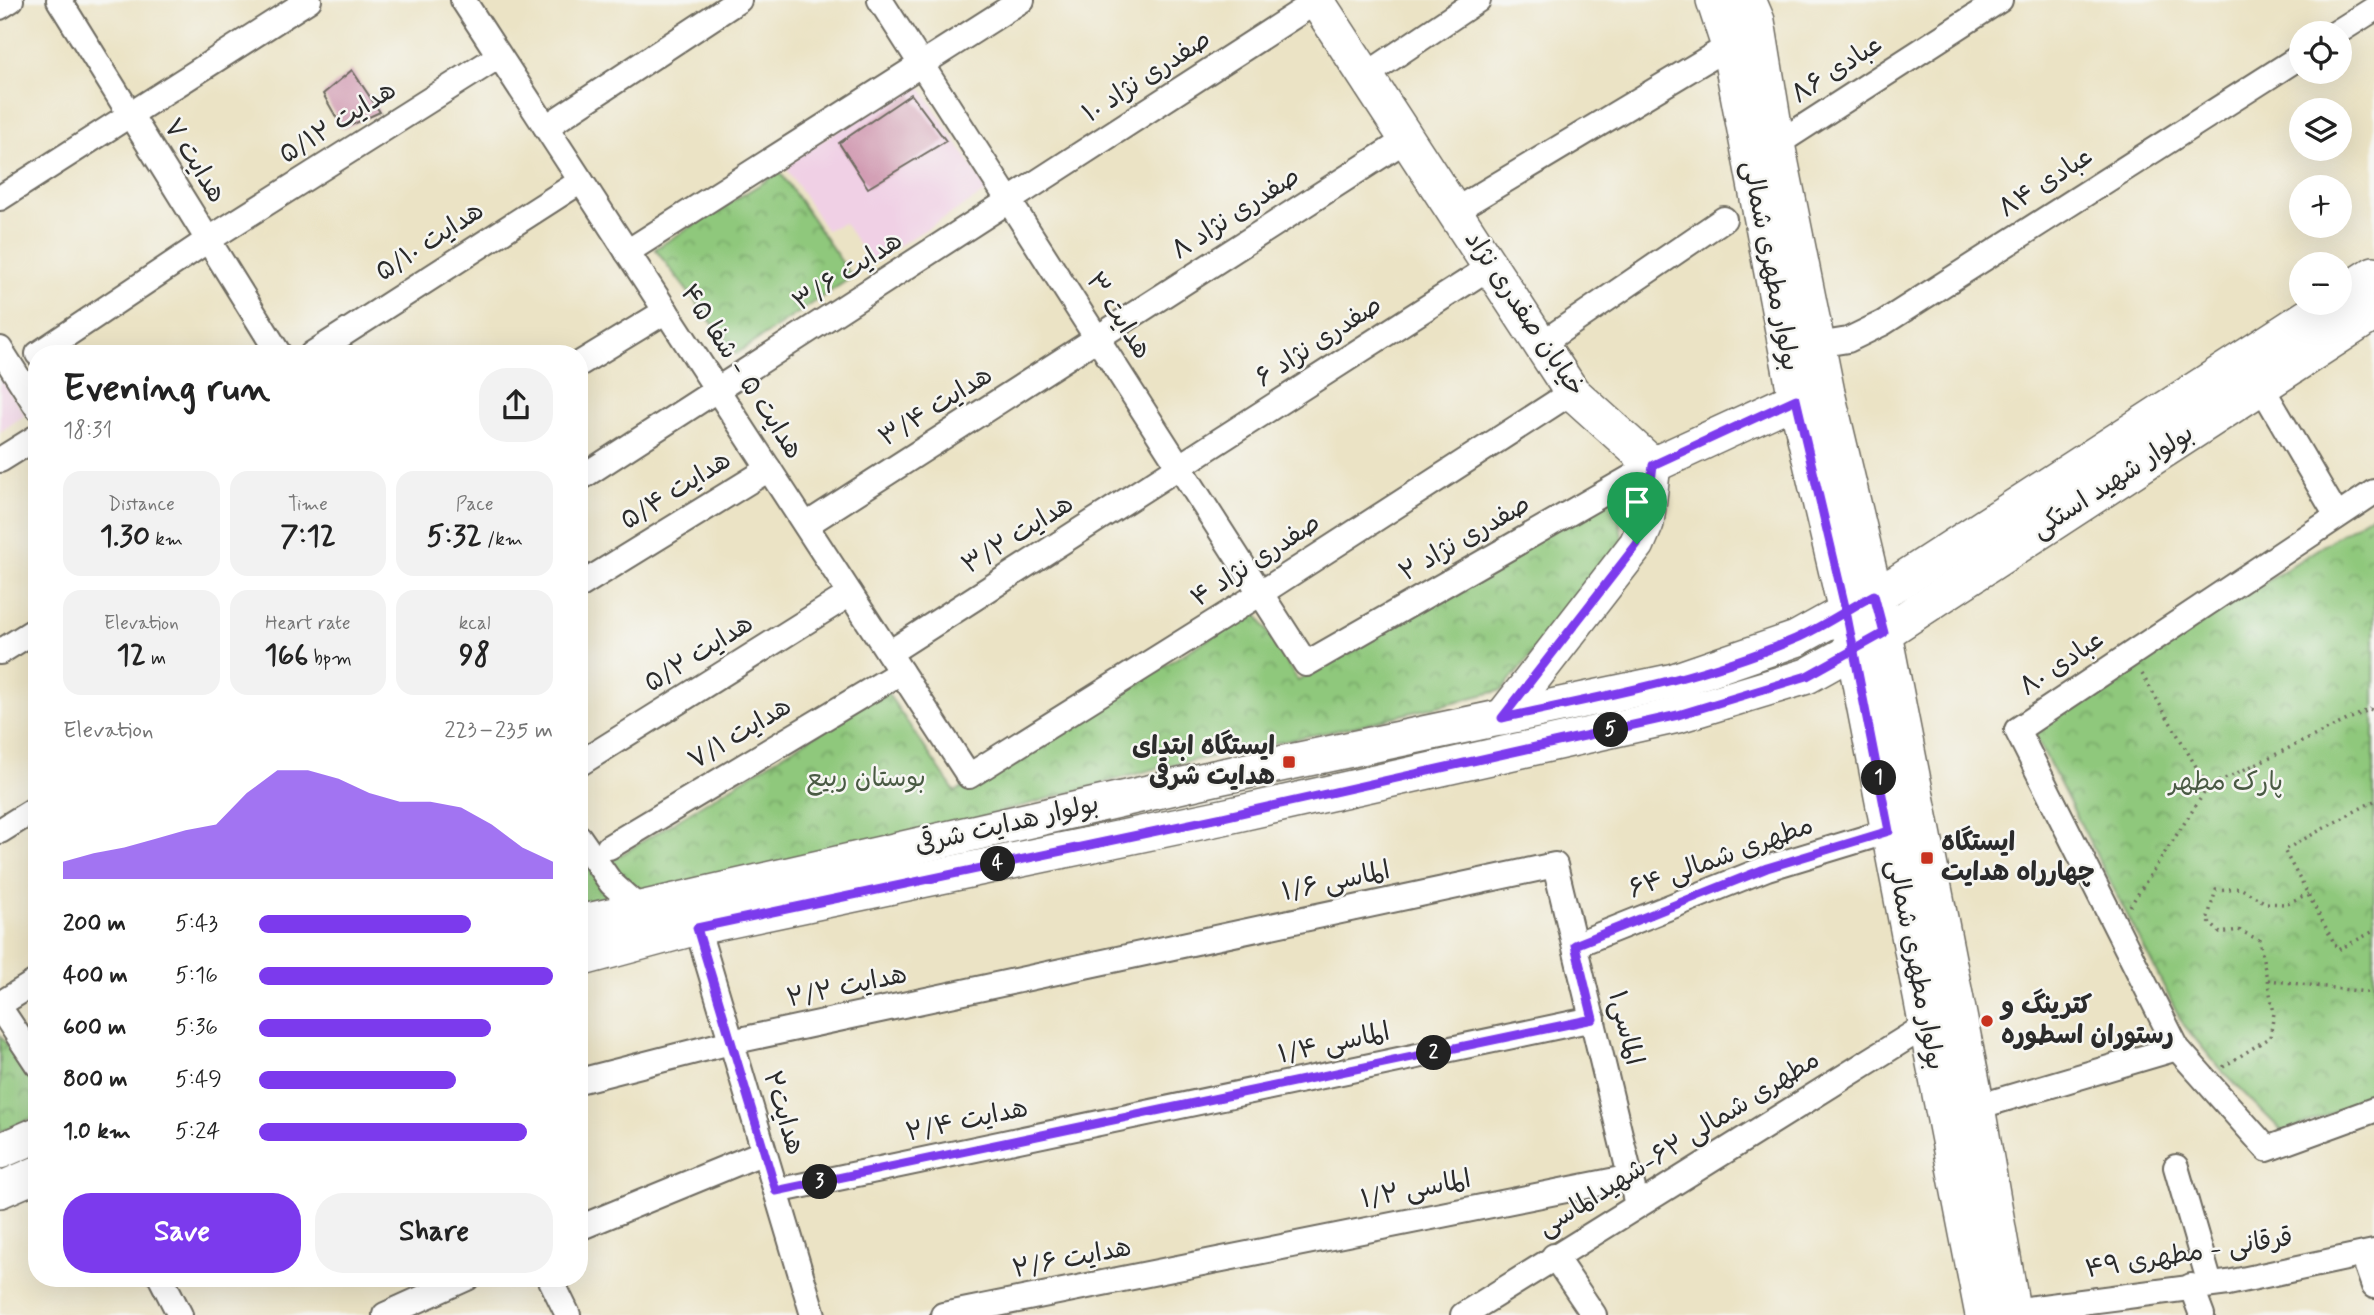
<!DOCTYPE html>
<meta charset="utf-8">
<style>
body{margin:0;font-family:Mynerve,"Playpen Sans Arabic",sans-serif;background:#f2f2f2;color:#222;height:100vh;display:flex;flex-direction:column;font-size:26px;white-space:nowrap}
*{box-sizing:border-box;margin:0}
p{font-size:23px;color:#767676}
.icon{flex:none;width:38px;height:38px;fill:none;stroke:currentColor;stroke-width:2;stroke-linecap:round;stroke-linejoin:round}
.map{position:relative;flex:1;overflow:hidden}
.panel{position:absolute;left:28px;top:345px;width:560px;height:942px;display:flex;flex-direction:column;background:#fff;border-radius:28px;box-shadow:0 7px 28px #0002}
.panel>*{flex:none}
.fabs{position:absolute;left:2289px;top:21px;display:grid;gap:14px}
.fabs a{display:grid;place-items:center;width:63px;height:63px;border-radius:50%;background:#fff;box-shadow:0 7px 28px #0002;font-size:35px}
.pin{position:absolute;display:grid;place-items:center;width:60px;height:60px;color:#fff;margin:-72px -30px;border-radius:50% 50% 50% 0;rotate:-45deg;box-shadow:0 0 7px #0007}
.pin .icon{rotate:45deg}
.km{position:absolute;width:35px;height:35px;margin:-18px;border-radius:50%;background:#222;color:#fff;font-size:19px;line-height:35px;text-align:center}
.round{display:grid;place-items:center;flex:none;width:74px;height:74px;border-radius:28px;background:#f2f2f2}
.headline{display:flex;align-items:center;justify-content:space-between;height:119px;padding:0 35px}
h1{font-size:38px;font-weight:700;line-height:52px}
.stats{display:grid;grid-template-columns:repeat(3,1fr);gap:10px;height:119px;padding:7px 35px}
.stats div{display:grid;align-content:center;border-radius:18px;background:#f2f2f2;text-align:center}
.stats b{font-size:30px;font-weight:700}
.stats small{font-size:19px;font-weight:400}
.stats p{font-size:19px}
.chart{height:196px;padding:14px 35px}
.chart p{display:flex;justify-content:space-between}
.chart svg{width:100%;height:126px;margin-top:7px;fill:#7c3aed;opacity:.7}
.button{display:flex;gap:14px;margin-top:auto;padding:14px 35px}
.button a{flex:1;height:80px;border-radius:28px;background:#7c3aed;color:#fff;font-size:28px;font-weight:700;line-height:80px;text-align:center}
.button a+a{background:#f2f2f2;color:#222}
ul{padding:0 35px;list-style:none;font-size:23px}
li{display:grid;grid-template-columns:112px 84px 1fr;align-items:center;height:52px}
li i{height:18px;border-radius:9px;background:#7c3aed}
.map>svg:first-child{display:block}
</style>
<div class="map">
<svg width="2374" height="1315" viewBox="0 0 2374 1315">
<defs>
<pattern id="park-crowns" width="20" height="18" patternUnits="userSpaceOnUse" patternTransform="scale(1.75)"><rect width="20" height="18" fill="#8fc87c"/><path d="M2 6a3 3 0 1 1 6 0M12 15a3 3 0 1 1 6 0" fill="none" stroke="#75a366"/></pattern>
</defs>
<rect width="100%" height="100%" fill="#f6f6f2"/>
<filter id="ink" filterUnits="userSpaceOnUse"><feTurbulence type="fractalNoise" baseFrequency=".0143" numOctaves="2"/><feDisplacementMap in="SourceGraphic" scale="14" xChannelSelector="R" yChannelSelector="G"/><feConvolveMatrix kernelMatrix="1 2 1 2 8 2 1 2 1" color-interpolation-filters="sRGB"/></filter>
<filter id="wash" filterUnits="userSpaceOnUse"><feTurbulence type="fractalNoise" baseFrequency=".00686" numOctaves="4" result="noise"/><feDisplacementMap in="SourceGraphic" scale="28" xChannelSelector="R" yChannelSelector="G"/><feGaussianBlur stdDeviation="1.57" result="paint"/><feColorMatrix in="noise" values="0 0 0 0 0 0 0 0 0 0 0 0 0 0 0 0 0 1.4 0 .05"/><feComposite in="paint" operator="in"/></filter>
<g filter="url(#wash)">
<rect width="100%" height="100%" fill="#ebe3c5"/>
<!-- built -->
<g fill="#f0d0e5">
<polygon points="916,80 988,191 871,263 844,223 826,230 784,165"/>
<polygon points="0,377 25,415 0,432"/>
</g>
<!-- park -->
<g fill="url(#park-crowns)" stroke="#5d7a54" stroke-width="2">
<polygon points="780,172 852,277 736,354 655,249"/>
<polygon points="1616,493 1623,545 1502,690 1361,725 1161,767 915,836 579,909 579,852 611,861 886,691 955,792 1255,611 1298,681"/>
<polygon points="2374,513 2374,1097 2283,1132 2220,1069 2183,1024 2033,731"/>
<polygon points="0,1035 37,1087 37,1116 0,1132"/>
</g>
<g id="blocks">
<!-- building -->
<g fill="#d29cb3">
<polygon points="352,70 380,112 343,129 323,94"/>
<polygon points="911,94 946,141 868,188 839,143"/>
</g>
</g>
</g>
<g filter="url(#ink)">
<use href="#blocks" fill-opacity="0" stroke="#6e6b61" stroke-width="2"/>
<g fill="none" stroke-linecap="round" stroke-linejoin="round">
<!-- street casing -->
<g stroke="#6e6b61" stroke-width="28">
<g id="street">
<polyline points="59,0 279,354"/>
<polyline points="463,0 969,776 1261,593 1572,392"/>
<polyline points="880,0 1306,664 1653,465"/>
<polyline points="0,7 11,0"/>
<polyline points="2336,33 2374,9"/>
<polyline points="1365,76 1478,0"/>
<polyline points="546,127 739,0"/>
<polyline points="1777,144 2000,0"/>
<polyline points="0,198 309,0"/>
<polyline points="1454,211 1729,46"/>
<polyline points="627,252 1022,0"/>
<polyline points="1541,344 1724,219"/>
<polyline points="1817,345 1848,340 1883,323 2301,56"/>
<polyline points="0,349 37,407"/>
<polyline points="38,354 208,240 499,56"/>
<polyline points="312,354 581,181"/>
<polyline points="579,364 666,311"/>
<polyline points="2261,386 2337,516"/>
<polyline points="0,460 37,437"/>
<polyline points="579,479 1317,1"/>
<polyline points="2374,492 2017,730 2177,1048 2267,1149 2374,1110"/>
<polyline points="806,525 1407,139"/>
<polyline points="579,586 769,469"/>
<polyline points="0,652 37,629"/>
<polyline points="889,653 1490,267"/>
<polyline points="579,764 850,594"/>
<polyline points="0,831 37,808"/>
<polyline points="579,837 611,883 639,908"/>
<polyline points="609,847 901,672"/>
<polyline points="697,927 813,1315"/>
<polyline points="1575,945 1767,868 1889,831"/>
<polyline points="0,1004 37,981"/>
<polyline points="0,1008 37,1064"/>
<polyline points="579,1081 731,1042 1555,865 1637,1205"/>
<polyline points="1977,1107 2177,1048"/>
<polyline points="2176,1167 2210,1284"/>
<polyline points="776,1191 1593,1019"/>
<polyline points="579,1228 764,1152"/>
<polyline points="2363,1255 2374,1286"/>
<polyline points="1554,1256 1594,1315"/>
<polyline points="161,1278 180,1315"/>
<polyline points="550,1278 568,1315"/>
<polyline points="2191,1286 2202,1315"/>
<polyline points="2012,1311 2228,1283 2374,1252"/>
<polyline points="385,1315 467,1278"/>
<polyline points="943,1315 1631,1177"/>
<polyline points="1463,1315 1927,1025"/>
</g>
</g>
<!-- secondary casing -->
<g stroke="#6e6b61" stroke-width="38">
<g id="secondary">
<polyline points="1316,0 1572,392 1653,465"/>
<polyline points="1714,0 1729,46 1796,399 1846,611 1983,1315"/>
<polyline points="1748,0 1757,21 1777,144 1827,393 1884,633 1977,1107 2013,1315"/>
<polyline points="2340,296 2374,274"/>
<polyline points="1653,465 1796,399 1817,395"/>
<polyline points="1502,718 1637,544 1646,523 1653,465"/>
<polyline points="579,923 1214,778 1674,681 1796,639 1899,582 2329,303"/>
<polyline points="579,959 697,927 1223,817 1678,715 1807,676 1884,633 2374,313"/>
<polyline points="0,1151 37,1135"/>
<polyline points="0,1190 37,1174"/>
</g>
</g>
<!-- path -->
<g stroke="#6e6b61" stroke-width="3.5" stroke-dasharray="2 5" stroke-linecap="butt">
<polyline points="2142,674 2208,787"/>
<polyline points="2374,801 2284,850 2338,950 2374,931"/>
<polyline points="2130,906 2208,787 2370,709 2374,711"/>
<polyline points="2268,980 2374,993"/>
<polyline points="2223,1067 2270,1037 2274,1013 2259,940 2239,930 2220,933 2207,920 2216,890 2240,888 2266,903 2285,904 2308,894"/>
</g>
<!-- street -->
<use href="#street" stroke="#fff" stroke-width="24"/>
<!-- secondary -->
<use href="#secondary" stroke="#fff" stroke-width="35"/>
</g>
</g>
<g fill="none" stroke-linecap="round" stroke-linejoin="round" filter="url(#ink)">
<!-- route casing -->
<g stroke="#fff" stroke-width="14">
<path id="route" d="M1637,544l9,-21 7,-58 143,-66 50,212 43,220 -122,37 -192,77 18,74 -817,172 -79,-263 526,-111 455,-102 129,-39 77,-43 -10,-38c-26,14 -52,32 -79,44 -93,40 -195,58 -293,79l135,-174"/>
</g>
<!-- route -->
<use href="#route" stroke="#7c3aed" stroke-width="9"/>
</g>
<!-- markers -->
<g fill="#c8321e" stroke="#f6f6f2" stroke-width="2.5">
<rect x="1282" y="755" width="14" height="14" rx="3.5"/>
<rect x="1920" y="851" width="14" height="14" rx="3.5"/>
<circle cx="1987" cy="1021" r="7"/>
</g>
<g text-anchor="middle" dominant-baseline="central" stroke-width="5" stroke-linejoin="round" paint-order="stroke">
<!-- street labels -->
<g font-size="26" fill="#2b2b2b" stroke="#f6f6f2">
<text transform="translate(1837 70) rotate(-33)">عبادی ۸۶</text>
<text transform="translate(1147 77) rotate(-33)">صفدری نژاد ۱۰</text>
<text transform="translate(338 123) rotate(-32)">هدایت ۵/۱۲</text>
<text transform="translate(194 161) rotate(58)">هدایت ۷</text>
<text transform="translate(2046 183) rotate(-33)">عبادی ۸۴</text>
<text transform="translate(1236 214) rotate(-33)">صفدری نژاد ۸</text>
<text transform="translate(430 242) rotate(-33)">هدایت ۵/۱۰</text>
<text transform="translate(1770 266) rotate(79)">بولوار مطهری شمالی</text>
<text transform="translate(848 272) rotate(-33)">هدایت ۳/۶</text>
<text transform="translate(1524 314) rotate(56)">خیابان صفدری نژاد</text>
<text transform="translate(1118 316) rotate(57)">هدایت ۳</text>
<text transform="translate(1319 342) rotate(-33)">صفدری نژاد ۶</text>
<text transform="translate(741 372) rotate(57)">هدایت ۵ - شفا ۴۵</text>
<text transform="translate(936 407) rotate(-32)">هدایت ۳/۴</text>
<text transform="translate(2113 482) rotate(-33)">بولوار شهید استکی</text>
<text transform="translate(676 491) rotate(-32)">هدایت ۵/۴</text>
<text transform="translate(1018 535) rotate(-32)">هدایت ۳/۲</text>
<text transform="translate(1465 539) rotate(-30)">صفدری نژاد ۲</text>
<text transform="translate(1256 561) rotate(-33)">صفدری نژاد ۴</text>
<text transform="translate(699 654) rotate(-32)">هدایت ۵/۲</text>
<text transform="translate(2062 664) rotate(-34)">عبادی ۸۰</text>
<text transform="translate(740 734) rotate(-31)">هدایت ۷/۱</text>
<text transform="translate(1007 825) rotate(-13)">بولوار هدایت شرقی</text>
<text transform="translate(1721 858) rotate(-20)">مطهری شمالی ۶۴</text>
<text transform="translate(1336 882) rotate(-12)">الماسی ۱/۶</text>
<text transform="translate(1915 965) rotate(79)">بولوار مطهری شمالی</text>
<text transform="translate(847 987) rotate(-12)">هدایت ۲/۲</text>
<text transform="translate(1625 1028) rotate(76)">الماسی۱</text>
<text transform="translate(1334 1044) rotate(-12)">الماسی ۱/۴</text>
<text transform="translate(783 1113) rotate(73)">هدایت۲</text>
<text transform="translate(967 1121) rotate(-12)">هدایت ۲/۴</text>
<text transform="translate(1679 1144) rotate(-32)">مطهری شمالی ۶۲-شهیدالماسی</text>
<text transform="translate(1416 1190) rotate(-11)">الماسی ۱/۲</text>
<text transform="translate(2189 1254) rotate(-9)">قرقانی - مطهری ۴۹</text>
<text transform="translate(1072 1259) rotate(-11)">هدایت ۲/۶</text>
</g>
<!-- poi labels -->
<g font-size="26" font-weight="bold" fill="#2b2b2b" stroke="#f6f6f2" text-anchor="start">
<text x="1275" y="747" text-anchor="end">ایستگاه ابتدای<tspan x="1275" dy="30">هدایت شرقی</tspan></text>
<text x="1941" y="843">ایستگاه<tspan x="1941" dy="30">چهارراه هدایت</tspan></text>
<text x="2001" y="1006">کترینگ و<tspan x="2001" dy="30">رستوران اسطوره</tspan></text>
</g>
<!-- park labels -->
<g font-size="26" fill="#495a43" stroke="#f6f6f2">
<text x="866" y="779">بوستان ربیع</text>
<text x="2226" y="783">پارک مطهر</text>
</g>
</g>
</svg>
<div class="fabs">
<a><svg class="icon" aria-label="locate" viewBox="0 0 24 24"><circle cx="12" cy="12" r="6"/><path d="M12 2v4M12 18v4M2 12h4M18 12h4"/></svg></a>
<a><svg class="icon" aria-label="layers" viewBox="0 0 24 24"><path d="M12 4l9 5-9 5-9-5zM3 14l9 5 9-5"/></svg></a>
<a>+</a>
<a>−</a>
</div>
<div class="pin" style="left:1637px;top:544px;background:#1e9e55"><svg class="icon" aria-label="arrive" viewBox="0 0 24 24"><path d="M6 21V4h12l-3 4 3 4H6"/></svg></div>
<b class="km" style="left:1879px;top:778px">1</b>
<b class="km" style="left:1434px;top:1053px">2</b>
<b class="km" style="left:820px;top:1182px">3</b>
<b class="km" style="left:998px;top:864px">4</b>
<b class="km" style="left:1611px;top:730px">5</b>
<section class="panel">
<div class="headline"><div><h1>Evening run</h1><p>18:31</p></div><a class="round"><svg class="icon" aria-label="share" viewBox="0 0 24 24"><path d="M12 15V3M7 8l5-5 5 5M5 13v7h14v-7"/></svg></a></div>
<div class="stats">
<div><p>Distance</p><b>1.30<small> km</small></b></div>
<div><p>Time</p><b>7:12</b></div>
<div><p>Pace</p><b>5:32<small> /km</small></b></div>
</div>
<div class="stats">
<div><p>Elevation</p><b>12<small> m</small></b></div>
<div><p>Heart rate</p><b>166<small> bpm</small></b></div>
<div><p>kcal</p><b>98</b></div>
</div>
<div class="chart"><p><span>Elevation</span>223–235 m</p>
<svg viewBox="0 0 160 44" preserveAspectRatio="none"><path d="M0 44V38L10 35L20 33L30 30L40 27L50 25L60 14L70 6L80 6L90 9L100 14L110 17L120 17L130 19L140 25L150 33L160 38V44z"/></svg>
</div>
<ul>
<li><b>200 m</b>5:43<i style="width:72%"></i></li>
<li><b>400 m</b>5:16<i style="width:100%"></i></li>
<li><b>600 m</b>5:36<i style="width:79%"></i></li>
<li><b>800 m</b>5:49<i style="width:67%"></i></li>
<li><b>1.0 km</b>5:24<i style="width:91%"></i></li>
</ul>
<div class="button"><a>Save</a><a>Share</a></div>
</section>
</div>
